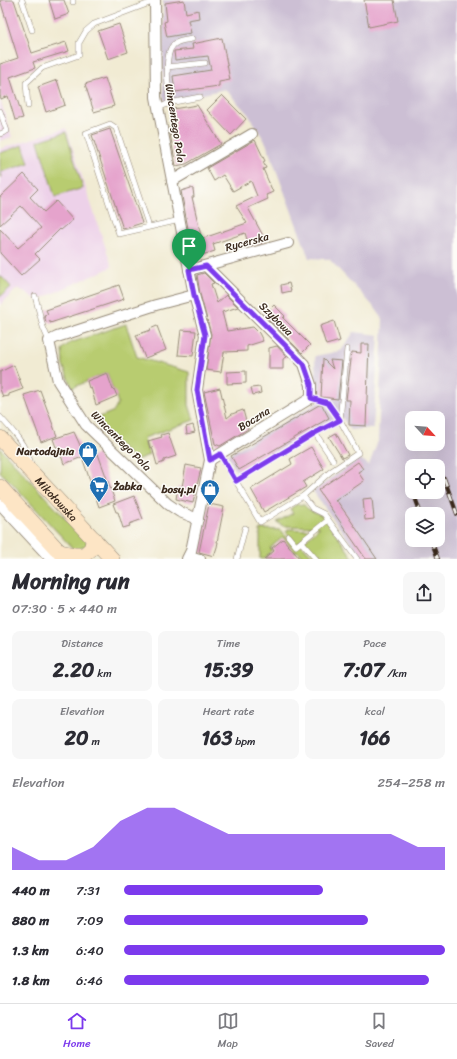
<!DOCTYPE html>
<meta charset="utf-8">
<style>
body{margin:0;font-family:Sriracha,sans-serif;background:#f7f7f7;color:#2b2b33;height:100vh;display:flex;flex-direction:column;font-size:15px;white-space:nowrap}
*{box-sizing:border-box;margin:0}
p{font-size:13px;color:#7c7c81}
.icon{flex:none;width:22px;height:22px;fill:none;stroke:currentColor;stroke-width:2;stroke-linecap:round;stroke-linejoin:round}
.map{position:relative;height:559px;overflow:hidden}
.sheet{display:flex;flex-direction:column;background:#fff;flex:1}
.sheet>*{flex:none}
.needle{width:26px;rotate:116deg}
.fabs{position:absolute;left:405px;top:411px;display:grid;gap:8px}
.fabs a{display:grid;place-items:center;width:40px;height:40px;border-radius:8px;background:#fff;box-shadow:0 4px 16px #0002;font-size:20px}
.pin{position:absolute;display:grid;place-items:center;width:34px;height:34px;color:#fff;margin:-41px -17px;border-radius:50% 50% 50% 0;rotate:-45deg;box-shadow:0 0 4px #0007}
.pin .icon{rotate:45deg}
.round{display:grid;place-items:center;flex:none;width:42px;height:42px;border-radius:8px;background:#f7f7f7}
.headline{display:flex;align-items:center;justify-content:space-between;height:68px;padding:0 12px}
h1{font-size:22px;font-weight:700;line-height:30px}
.metrics{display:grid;grid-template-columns:repeat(3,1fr);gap:6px;height:68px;padding:4px 12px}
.metrics div{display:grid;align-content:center;border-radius:8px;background:#f7f7f7;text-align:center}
.metrics b{font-size:20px;font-weight:700}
.metrics small{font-size:11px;font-weight:400}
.metrics p{font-size:11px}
.chart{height:112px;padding:8px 12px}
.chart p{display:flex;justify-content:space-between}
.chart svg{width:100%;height:72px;margin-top:4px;fill:#7c3aed;opacity:.7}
ul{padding:0 12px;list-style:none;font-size:13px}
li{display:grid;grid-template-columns:64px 48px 1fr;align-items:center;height:30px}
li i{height:10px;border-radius:5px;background:#7c3aed}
.tab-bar{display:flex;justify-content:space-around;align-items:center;height:56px;border-top:1px solid #e1e1e2;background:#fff;font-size:11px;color:#7c7c81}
.tab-bar a{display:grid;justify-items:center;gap:2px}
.tab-bar .active{color:#7c3aed}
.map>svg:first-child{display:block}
</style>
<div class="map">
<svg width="457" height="559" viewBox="0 0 457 559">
<rect width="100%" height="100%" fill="#fdfcf7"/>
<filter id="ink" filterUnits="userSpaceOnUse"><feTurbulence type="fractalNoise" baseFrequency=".025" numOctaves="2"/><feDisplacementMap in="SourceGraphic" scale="8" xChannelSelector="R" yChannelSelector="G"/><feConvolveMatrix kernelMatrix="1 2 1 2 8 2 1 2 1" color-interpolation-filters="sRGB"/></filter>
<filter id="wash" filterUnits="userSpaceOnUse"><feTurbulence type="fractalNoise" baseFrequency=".012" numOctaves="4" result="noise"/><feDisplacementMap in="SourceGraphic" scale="16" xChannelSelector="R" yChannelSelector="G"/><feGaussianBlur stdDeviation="0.9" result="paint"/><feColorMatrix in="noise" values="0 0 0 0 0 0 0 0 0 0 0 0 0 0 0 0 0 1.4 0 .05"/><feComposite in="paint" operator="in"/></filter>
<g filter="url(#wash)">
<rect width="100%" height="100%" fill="#f1ebd3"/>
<!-- built -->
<g fill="#edd1e9">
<polygon points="0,99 12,137 0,141"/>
<polygon points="66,128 112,267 38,300 18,288 0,305 0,149"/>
</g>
<!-- industrial -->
<g fill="#ccbfd4" fill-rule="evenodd">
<path d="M163,0h294v559h-95l-49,-68 46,-33 10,7 9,-24 5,-122 -8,-11 -46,-49 -20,-1 -43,-115 -18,-29 -23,-25 -60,14 -2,-8zM412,418h26v26h-26zM412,466h26v26h-26zM412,514h26v26h-26z"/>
<polygon points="354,332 379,335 373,428 351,430 331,402 316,396 315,356 341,351"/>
<polygon points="319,402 325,403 334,419 238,474 227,455"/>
</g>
<!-- green -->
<g fill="#b8cc70" stroke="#7a7b47">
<polygon points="66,132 83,188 55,197 38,141"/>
<polygon points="23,145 29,163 1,172 2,177 0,177 0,153"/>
<polygon points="1,276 11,287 0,297 0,277"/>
<polygon points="126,324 137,357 189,372 189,405 194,420 144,438 149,455 139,459 133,458 93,420 114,411 118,403 114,390 113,390 107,373 72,388 63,365 62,349 70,343"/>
<polygon points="0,448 87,542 87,545 75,551 11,482 0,472"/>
<polygon points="297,504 304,505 308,509 323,516 354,559 318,559 303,542 320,527 283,526 277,522 293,513 290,509"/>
<polygon points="260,529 280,530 296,547 301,544 315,559 311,559 309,557 305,559 297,551 295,552 283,537 270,548 272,550 264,559 260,559"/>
<polygon points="288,529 313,530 297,544 286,532"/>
</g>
<g id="blocks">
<!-- building -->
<g fill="#e5a3cc">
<polygon points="0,0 14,0 32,53 66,42 69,51 33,62 35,68 10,77 23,118 15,120 8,96 1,99 0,95 0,64 18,58"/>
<polygon points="49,0 64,0 69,14 55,19"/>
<polygon points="184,0 186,13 198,10 199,18 188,20 191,33 167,37 164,22 167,21 165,3"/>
<polygon points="364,0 394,0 398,21 369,27"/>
<polygon points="119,24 128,52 108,59 98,31"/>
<polygon points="222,38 230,80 219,82 219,86 175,92 173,76 211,70 208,56 175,60 174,51 193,49 192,44"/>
<polygon points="105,78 114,106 94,112 85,84"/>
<polygon points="57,80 65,105 46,112 38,87"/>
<polygon points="222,95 246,119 231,135 207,110"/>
<polygon points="197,105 221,144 186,164 176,166 169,128 176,127 173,109"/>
<polygon points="110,129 142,223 123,229 92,135"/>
<polygon points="255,140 265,161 263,162 266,168 263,169 273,192 266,195 268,199 248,208 266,241 259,244 259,243 249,246 245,233 213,244 215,251 202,255 198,240 247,223 236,206 257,196 251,181 233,191 223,175 214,181 207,168"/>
<polygon points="24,174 38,189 30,197 44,212 56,201 73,220 61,230 60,229 35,254 40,259 21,276 0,253 0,229 18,248 41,228 21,206 0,225 0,197"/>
<polygon points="191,188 193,189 194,197 192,197 201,236 190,239 181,191"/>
<polygon points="204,273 214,283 211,284 217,303 226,295 238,307 222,312 227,331 253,327 259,333 263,341 247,346 247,351 224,352 221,372 206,370 211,334 200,294 197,275"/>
<polygon points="289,283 291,291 282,293 281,285"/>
<polygon points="119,285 124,299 50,323 50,321 46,322 44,315 48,314 46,310"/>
<polygon points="274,305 285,316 283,318 310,345 302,353 264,315"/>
<polygon points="334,321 340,341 326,345 320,326"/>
<polygon points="157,326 166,350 145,358 136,335 151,330 150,329"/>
<polygon points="181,330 196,331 193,356 178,355"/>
<polygon points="361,344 369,344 366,426 349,425 350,400 346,400 352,352 361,353"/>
<polygon points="277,346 287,357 283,359 283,369 269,369 269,348"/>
<polygon points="323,359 333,369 330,360 342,361 338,399 321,397"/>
<polygon points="14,365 23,389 9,394 9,396 3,397 0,389 0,372"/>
<polygon points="246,371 246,383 227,384 227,372"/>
<polygon points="107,373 113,390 114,389 117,396 96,405 91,387 89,388 87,381"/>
<polygon points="260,387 261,393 253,395 251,388"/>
<polygon points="220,388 227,418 232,414 243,410 248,429 220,446 215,444 204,392"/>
<polygon points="40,390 57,436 41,442 24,395"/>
<polygon points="319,405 322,405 329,418 239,470 231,456"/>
<polygon points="193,425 195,432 187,434 186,427"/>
<polygon points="74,432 85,456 64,464 58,447 56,447 53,439"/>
<polygon points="168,433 176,456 164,460 164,462 157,465 152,447 150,448 148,441 162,437 161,435"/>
<polygon points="336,433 348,455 342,458 329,437"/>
<polygon points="311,447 324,469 303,482 306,487 264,512 251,489 292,464 290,459"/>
<polygon points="98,454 115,501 99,507 83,460"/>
<polygon points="358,462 363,469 358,472 364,481 335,501 337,501 347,515 377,559 366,559 318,490"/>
<polygon points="186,465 201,468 193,503 176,499 178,487 182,487"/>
<polygon points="134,496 143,519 129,524 130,526 123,528 118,512 116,512 113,504"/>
<polygon points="372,498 374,519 365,520 363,499"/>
<polygon points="209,504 224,507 217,542 218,542 217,547 214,556 199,552"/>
<polygon points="283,539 300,559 264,559 274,551 272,548"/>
</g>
</g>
</g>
<g filter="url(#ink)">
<use href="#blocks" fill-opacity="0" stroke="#968a78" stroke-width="1"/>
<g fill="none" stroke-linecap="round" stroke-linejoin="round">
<!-- service casing -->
<g stroke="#968a78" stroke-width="6">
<g id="service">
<polyline points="22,0 32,30"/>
<polyline points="73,0 73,2"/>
<polyline points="167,67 205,63"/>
<path d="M169,103c0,-15 -7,-53 7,-60 5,-3 11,-3 16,-4"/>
<polyline points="28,106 26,83 42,68 79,55 79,43 86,31 94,24 155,1"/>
<polyline points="159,108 169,103 200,97"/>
<polyline points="0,111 7,131 0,134"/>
<polyline points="149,227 116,128 110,124 86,133 119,234 180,220"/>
<polyline points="35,296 43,327 49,341"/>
<path d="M0,417c13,14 26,28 31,47"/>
<polyline points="340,420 347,349"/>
<polyline points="315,433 333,460"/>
<polyline points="220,454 260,522 265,519 303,496 330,472 358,453 340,420 328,403 311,398"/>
<polyline points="236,481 315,433 340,420"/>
<polyline points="303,496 312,508 324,514 357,559"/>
<polyline points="288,536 296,546 301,542"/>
<polyline points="237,559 245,528"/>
<polyline points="316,559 301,542 328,520"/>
</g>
</g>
<!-- minor casing -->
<g stroke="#968a78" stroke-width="12">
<g id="minor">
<polyline points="155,0 156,97 194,295 205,335 197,390 210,460 191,551 187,559"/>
<polyline points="172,181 252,134"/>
<polyline points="206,266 304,364 311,385 311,398 210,460"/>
<polyline points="189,270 288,243"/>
<polyline points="194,295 156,305 57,337 49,341 58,381 86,425 168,504 180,512 198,519"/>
<polyline points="0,504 51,559"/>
<polyline points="189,556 200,559"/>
</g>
</g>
<!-- secondary casing -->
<g stroke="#968a78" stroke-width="16">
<g id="secondary">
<path id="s1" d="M0,438l112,121"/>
<polyline points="0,487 66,559"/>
<polyline points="60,552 75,555 84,555 91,549 94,539"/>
</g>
</g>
<!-- service -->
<use href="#service" stroke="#fff" stroke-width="5"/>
<!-- minor -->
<use href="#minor" stroke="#fff" stroke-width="10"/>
<!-- secondary -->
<use href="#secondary" stroke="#fde5c5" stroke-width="15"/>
<!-- rail casing -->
<g stroke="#3b2a1e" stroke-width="4">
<g id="rail">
<polyline points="444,478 457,514"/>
<polyline points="413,492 421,514"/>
<polyline points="431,540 438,559"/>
</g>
</g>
<!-- rail -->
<use href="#rail" stroke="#fdfcf7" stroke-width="2.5" stroke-dasharray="8" stroke-linecap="butt"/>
</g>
</g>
<g fill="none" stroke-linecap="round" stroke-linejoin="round" filter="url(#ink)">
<!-- route casing -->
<g stroke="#fff" stroke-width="8">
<polygon id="route" points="206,266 304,364 311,384 311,398 328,403 340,420 315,433 236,481 220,454 210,460 197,390 205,335 194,295 189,270"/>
</g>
<!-- route -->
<use href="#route" stroke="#7c3aed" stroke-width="5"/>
</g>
<!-- icons -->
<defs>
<g id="shop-pin" transform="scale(1)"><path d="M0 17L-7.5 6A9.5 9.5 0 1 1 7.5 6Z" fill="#1f6fb2" stroke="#fdfcf7"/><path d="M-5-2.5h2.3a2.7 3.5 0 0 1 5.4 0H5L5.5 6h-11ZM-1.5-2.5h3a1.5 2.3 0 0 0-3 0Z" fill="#fff"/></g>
<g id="supermarket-pin" transform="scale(1)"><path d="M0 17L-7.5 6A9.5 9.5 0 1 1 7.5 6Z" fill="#1f6fb2" stroke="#fdfcf7"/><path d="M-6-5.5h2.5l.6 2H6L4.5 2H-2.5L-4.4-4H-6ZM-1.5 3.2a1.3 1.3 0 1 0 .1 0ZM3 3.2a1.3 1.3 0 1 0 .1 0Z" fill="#fff"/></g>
</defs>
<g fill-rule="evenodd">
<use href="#shop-pin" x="88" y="451"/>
<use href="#supermarket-pin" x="99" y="486"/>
<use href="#shop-pin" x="210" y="489"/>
</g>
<g text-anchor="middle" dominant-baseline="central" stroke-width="3" stroke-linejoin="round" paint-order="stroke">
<!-- street labels -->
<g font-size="11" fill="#3b2a1e" stroke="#fdfcf7">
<text transform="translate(175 123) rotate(81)">Wincentego Pola</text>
<text transform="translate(247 242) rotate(-15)">Rycerska</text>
<text transform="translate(276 319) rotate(45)">Szybowa</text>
<text transform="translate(254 419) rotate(-32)">Boczna</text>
<text transform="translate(121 441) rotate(45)">Wincentego Pola</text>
<text stroke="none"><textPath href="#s1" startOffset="83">Mikołowska</textPath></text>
</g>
<!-- poi labels -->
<g font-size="11" font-weight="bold" fill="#3b2a1e" stroke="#fdfcf7" text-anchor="end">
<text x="74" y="451">Nartodajnia</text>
<text x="113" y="486" text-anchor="start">Żabka</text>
<text x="196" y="489">bosy.pl</text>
</g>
</g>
</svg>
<div class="fabs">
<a><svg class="needle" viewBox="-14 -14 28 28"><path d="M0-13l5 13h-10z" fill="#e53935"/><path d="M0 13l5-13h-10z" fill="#7c7c81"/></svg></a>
<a><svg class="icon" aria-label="locate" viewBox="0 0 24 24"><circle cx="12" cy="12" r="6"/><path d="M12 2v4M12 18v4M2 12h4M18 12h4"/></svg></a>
<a><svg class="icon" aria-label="layers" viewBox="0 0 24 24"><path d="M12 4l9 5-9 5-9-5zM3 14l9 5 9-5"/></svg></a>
</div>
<div class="pin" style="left:189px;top:270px;background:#1e9e55"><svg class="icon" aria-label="arrive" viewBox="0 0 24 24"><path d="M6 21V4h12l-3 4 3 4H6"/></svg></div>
</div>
<section class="sheet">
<div class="headline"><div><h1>Morning run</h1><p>07:30 · 5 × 440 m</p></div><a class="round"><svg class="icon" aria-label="share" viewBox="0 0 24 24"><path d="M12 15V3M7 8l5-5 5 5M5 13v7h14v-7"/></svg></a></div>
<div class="metrics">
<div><p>Distance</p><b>2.20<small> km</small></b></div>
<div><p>Time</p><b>15:39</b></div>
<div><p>Pace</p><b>7:07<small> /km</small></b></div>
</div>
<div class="metrics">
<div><p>Elevation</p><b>20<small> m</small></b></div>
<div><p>Heart rate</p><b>163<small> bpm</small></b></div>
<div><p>kcal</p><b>166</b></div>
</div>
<div class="chart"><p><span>Elevation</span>254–258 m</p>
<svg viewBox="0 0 160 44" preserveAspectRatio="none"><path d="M0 44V30L10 38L20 38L30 30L40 14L50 6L60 6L70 14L80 22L90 22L100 22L110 22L120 22L130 22L140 22L150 30L160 30V44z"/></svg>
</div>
<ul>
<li><b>440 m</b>7:31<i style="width:62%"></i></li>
<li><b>880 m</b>7:09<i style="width:76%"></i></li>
<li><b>1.3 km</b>6:40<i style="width:100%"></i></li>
<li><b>1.8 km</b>6:46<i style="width:95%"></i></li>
</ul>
</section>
<nav class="tab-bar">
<a class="active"><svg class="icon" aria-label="home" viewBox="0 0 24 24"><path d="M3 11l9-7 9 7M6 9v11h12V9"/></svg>Home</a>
<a><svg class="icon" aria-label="map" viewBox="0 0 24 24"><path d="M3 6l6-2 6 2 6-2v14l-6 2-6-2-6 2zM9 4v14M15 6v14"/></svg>Map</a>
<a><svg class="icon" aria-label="saved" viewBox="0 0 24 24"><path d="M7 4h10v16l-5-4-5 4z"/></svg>Saved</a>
</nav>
